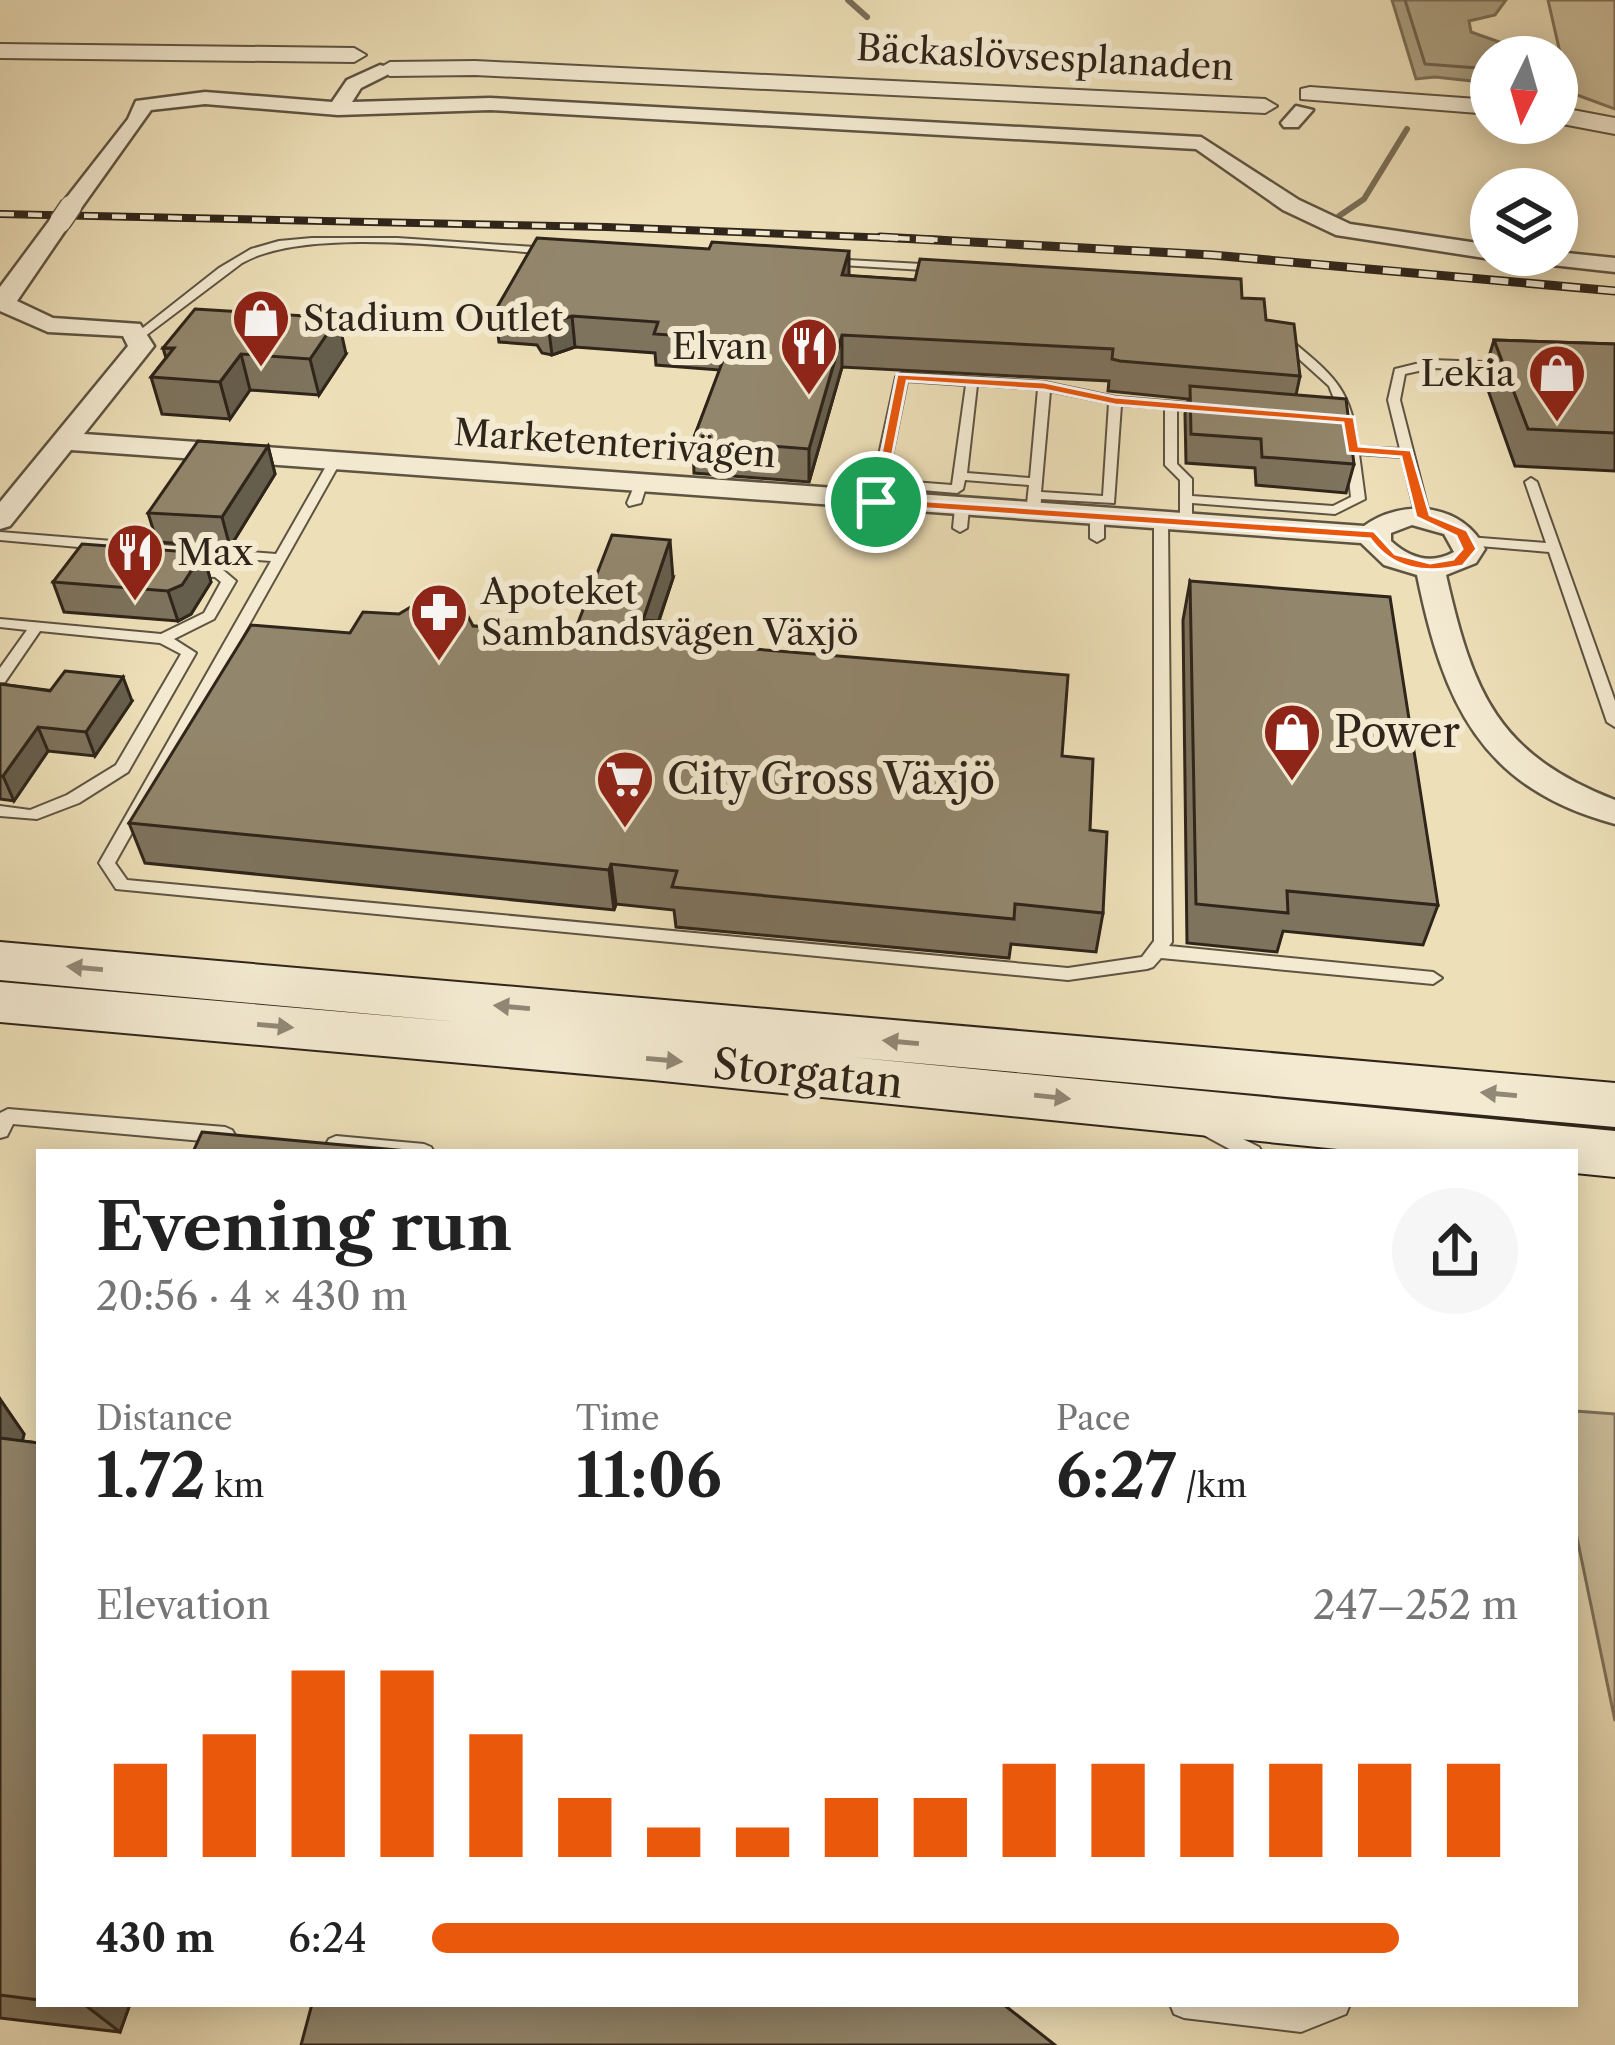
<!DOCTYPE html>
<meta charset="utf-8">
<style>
body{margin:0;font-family:"Libre Caslon Text",serif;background:#f6f6f6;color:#222;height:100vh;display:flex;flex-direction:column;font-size:45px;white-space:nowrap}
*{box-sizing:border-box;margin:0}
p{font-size:39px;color:#767676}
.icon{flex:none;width:66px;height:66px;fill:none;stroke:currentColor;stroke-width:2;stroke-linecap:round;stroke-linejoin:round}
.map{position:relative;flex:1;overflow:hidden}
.panel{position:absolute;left:36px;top:1149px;width:1542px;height:858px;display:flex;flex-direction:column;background:#fff;border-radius:0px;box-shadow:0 6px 30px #0003}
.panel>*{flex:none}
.needle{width:78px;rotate:185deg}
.fabs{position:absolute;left:1470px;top:36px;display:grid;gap:24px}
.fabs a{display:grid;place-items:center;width:108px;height:108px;border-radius:50%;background:#fff;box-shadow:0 6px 30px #0003;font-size:60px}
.pin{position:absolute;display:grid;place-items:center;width:102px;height:102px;color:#fff;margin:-51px;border:6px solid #fff;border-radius:50%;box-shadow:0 3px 12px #0007}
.round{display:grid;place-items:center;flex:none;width:126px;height:126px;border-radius:63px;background:#f6f6f6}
.head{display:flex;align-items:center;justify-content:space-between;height:204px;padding:0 60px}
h1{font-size:66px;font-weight:700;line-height:90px}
.figures{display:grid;grid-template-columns:repeat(3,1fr);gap:18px;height:204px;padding:12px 60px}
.figures div{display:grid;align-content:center}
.figures b{font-size:60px;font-weight:700}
.figures small{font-size:33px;font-weight:400}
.figures p{font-size:33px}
.chart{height:336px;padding:24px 60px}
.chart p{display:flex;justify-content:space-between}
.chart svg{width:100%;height:216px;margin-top:12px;stroke:#ea580c;stroke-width:6}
ul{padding:0 60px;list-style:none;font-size:39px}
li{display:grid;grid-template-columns:192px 144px 1fr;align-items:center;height:90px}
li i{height:30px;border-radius:15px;background:#ea580c}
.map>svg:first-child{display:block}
</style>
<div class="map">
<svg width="1615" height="2045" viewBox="0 0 1615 2045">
<rect width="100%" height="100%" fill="#eddfb8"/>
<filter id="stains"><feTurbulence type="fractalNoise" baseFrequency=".00167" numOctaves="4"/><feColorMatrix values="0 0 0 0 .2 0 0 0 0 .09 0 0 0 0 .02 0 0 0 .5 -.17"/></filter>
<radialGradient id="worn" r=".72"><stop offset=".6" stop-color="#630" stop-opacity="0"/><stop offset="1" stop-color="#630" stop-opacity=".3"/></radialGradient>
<!-- green -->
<g fill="#cdbf9d" stroke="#7e725c" stroke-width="3">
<polygon points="1548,0 1615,0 1615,109 1569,92"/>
<polygon points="1575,1411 1615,1414 1615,1721 1575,1528"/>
</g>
<!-- water -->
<polygon fill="#aca082" stroke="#7a6f58" stroke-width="3" points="1392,0 1506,0 1495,15 1469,21 1471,32 1511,46 1499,57 1491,57 1491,83 1435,77 1416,79"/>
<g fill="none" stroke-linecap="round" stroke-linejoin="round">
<!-- shore -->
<polyline stroke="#6e624e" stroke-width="3" points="1405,0 1425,64 1491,69"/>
<!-- stream -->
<g stroke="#7a6f58" stroke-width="6">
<polyline points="848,0 867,17"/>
<polyline points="1339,216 1364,199 1407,129"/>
</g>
<!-- service casing -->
<g stroke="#5e5442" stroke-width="4">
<g id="service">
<path d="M312,238h85l153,10 5,3 -5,3c-78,-5 -242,-29 -308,9l-102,77 -10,-2 89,-70 32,-19 28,-8z"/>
<polygon points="829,259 940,265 945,268 940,271 825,264 825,260"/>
<path d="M1277,335h8c45,39 66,49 73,112l42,2 -12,-49 7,-31 37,-9 78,3 2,3 -6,4 -74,-2 -27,6 -5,26 30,117 -2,3h-10l-2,-3 -14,-60 -43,-3 6,45 -30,15 -143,-11v21l-2,3h-10v-47l-15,-15v-57l-44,-3 -7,98 -73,-4 -1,14 -7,4 -7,-4 3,-28 -64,-5 -2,9 -6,4 -72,-6 -4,17 -12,-3 27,-124 6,-4 142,9 71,15 97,8v6l-4,1 -31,-3v55l15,15v17l141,10 18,-9 -8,-74 -11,-4 9,-3 -12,-30 -52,-47zM907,381l59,4 -14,100 -65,-5zM977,385l61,4 -8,89 -63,-5zM1050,391l59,12 -6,93 -62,-4z"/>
<polygon points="335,457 341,461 115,863 127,880 1068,968 1142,957 1154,941 1154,523 1161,519 1168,523 1172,942 1169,946 1433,972 1442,978 1433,984 1161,958 1153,967 1147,969 1068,980 116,889 99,863 271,561 125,551 107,554 101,549 0,540 0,532 276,554 329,461"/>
<polygon points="1531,478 1537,482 1615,701 1615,727 1607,722 1549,552 1468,545 1461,541 1468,537 1546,543 1525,482"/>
<polygon points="641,480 647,484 641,503 629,506 627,503 635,484"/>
<polygon points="962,504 969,508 967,528 960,532 953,528 955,508"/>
<polygon points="1097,514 1104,518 1104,538 1097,542 1090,538 1090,518"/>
<polygon points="184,568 223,570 236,581 214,619 174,639 196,653 128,772 79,803 37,819 0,816 0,806 30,810 67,795 116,765 181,654 160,643 40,631 5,682 0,683 0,668 27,630 0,627 0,619 161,634 204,613 221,582 215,577 179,575 179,569"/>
<polygon points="8,1109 225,1127 232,1130 235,1135 232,1140 225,1143 13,1124 7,1136 0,1138 0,1113"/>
<polygon points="1207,1121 1259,1147 1262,1152 1235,1152 1200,1133 1198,1128 1200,1123"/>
<polygon points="336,1136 424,1144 431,1147 434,1152 336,1152 329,1149 326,1144 329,1139"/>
<polygon points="1170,2004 1350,2004 1346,2014 1301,2032 1184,2018 1174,2014"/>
</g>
</g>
<!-- minor casing -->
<g stroke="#5e5442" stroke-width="5">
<g id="minor">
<polygon points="380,65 387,67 387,75 361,88 352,102 490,98 1201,137 1299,200 1350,224 1491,245 1491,255 1501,255 1491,259 1336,235 1283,210 1196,149 490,110 338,115 205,104 151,110 79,211 71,213 60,206 128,119 136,101 205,92 332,102 347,80"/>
<polygon points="1296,106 1313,110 1298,127 1284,127 1281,123"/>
<path d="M60,215l11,7 -54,79 36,17 87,6 14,22 -70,88 1280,92c38,-28 99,-23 121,23l-9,14 -30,12c27,118 51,179 169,225v24c-135,-36 -172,-122 -198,-249l-33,-10 -23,-22 -1290,-93 -61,76 -10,3v-27l128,-156 -5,-10 -75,-4 -48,-21v-24l52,-70zM1412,525l32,9 10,18c-23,13 -44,6 -63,-11v-8z"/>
<polygon points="1557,252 1615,258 1615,272 1525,262 1513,255"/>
</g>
</g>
<!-- tertiary casing -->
<g stroke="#5e5442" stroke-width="4">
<g id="tertiary">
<polygon points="0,44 354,48 366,55 354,62 0,58"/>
<polygon points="475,61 1265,99 1277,106 1265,113 475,75 390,76 378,69 390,62"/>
<polygon points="1310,87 1491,100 1491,114 1301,99 1301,89"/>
<polygon points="1557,107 1615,118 1615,134 1557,123"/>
</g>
</g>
<!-- secondary casing -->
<g stroke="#2f251a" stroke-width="4">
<polygon id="secondary" points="0,942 1615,1083 1615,1127 850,1057 1615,1131 1615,1177 1575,1173 1575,1152 1368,1152 653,1080 0,1022 0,982 459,1022 0,980"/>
</g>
<!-- service -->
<use href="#service" fill="#f3ead1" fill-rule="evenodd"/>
<!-- minor -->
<use href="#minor" fill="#f3ead1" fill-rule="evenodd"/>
<!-- tertiary -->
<use href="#tertiary" fill="#f3ead1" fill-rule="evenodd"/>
<!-- secondary -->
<use href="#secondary" fill="#f3ead1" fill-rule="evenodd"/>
<!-- rail-far1 casing -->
<g stroke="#2f251a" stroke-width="8">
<polyline id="rail-far1" points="0,214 606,227 945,240"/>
</g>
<!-- rail casing -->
<g stroke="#2f251a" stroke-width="9">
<polyline id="rail" points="880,237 1212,255 1615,291"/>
</g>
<!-- rail-far1 -->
<use href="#rail-far1" stroke="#f3ead1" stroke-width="4.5" stroke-dasharray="14" stroke-linecap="butt"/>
<!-- rail -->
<use href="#rail" stroke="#f3ead1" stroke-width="6" stroke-dasharray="18" stroke-linecap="butt"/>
<!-- minor-bridge casing -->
<g stroke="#5e5442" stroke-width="24" stroke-linecap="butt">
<polyline id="minor-bridge" points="60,222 71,206"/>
</g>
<!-- minor-bridge -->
<use href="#minor-bridge" stroke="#f3ead1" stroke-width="21"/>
</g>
<!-- wall -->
<g fill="#7e735d" stroke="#2f251a" stroke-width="3">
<polygon points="849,276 1242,298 1266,320 1300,376 1296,395 1354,464 1346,493 1256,485 1255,468 1186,463 1185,414 1188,399 1108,391 1109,381 842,367 809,482 694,473 693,440 720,370 656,365 655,353 575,347 552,355 542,353 537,345 499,342 495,311"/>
<polygon points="1494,340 1615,344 1615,471 1515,466 1483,376"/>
<polygon points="163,348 346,354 319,395 250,390 230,419 162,414 151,377 166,358"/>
<polygon points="268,446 275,474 230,547 157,542 148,513"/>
<polygon points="203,553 211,582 191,614 178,621 64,612 53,582"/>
<polygon points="673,578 659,621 754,649 1062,756 1090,830 1103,913 1096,952 1011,944 1009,958 676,927 674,910 616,904 614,910 145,863 129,823 350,633 473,626 574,633"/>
<polygon points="1190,581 1438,905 1423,945 1283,931 1277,952 1187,943 1183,620"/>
<polygon points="0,684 132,701 95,756 48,751 14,801 0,799"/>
<polygon points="0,1399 24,1434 22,1441 39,1443 39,2004 130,2004 120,2032 0,2018"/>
</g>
<!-- shaded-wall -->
<g fill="#665e4c" stroke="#2f251a" stroke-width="3">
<polygon points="849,251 849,281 842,275"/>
<polygon points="572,316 575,347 552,355 548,323"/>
<polygon points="338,318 346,354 319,395 310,359"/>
<polygon points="842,335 842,367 809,482 809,449"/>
<polygon points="241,354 250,390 230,419 220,382"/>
<polygon points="268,446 275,474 230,547 222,517"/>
<polygon points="670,540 673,578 646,658 643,620"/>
<polygon points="203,553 211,582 191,614 178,621 168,591"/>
<polygon points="123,677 132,701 95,756 86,732"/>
<polygon points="38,727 48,751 14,801 3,776"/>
<polygon points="611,864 616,904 614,910 609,870"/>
<polygon points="0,1399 24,1434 13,1480 0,1462"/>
<polygon points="85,2004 130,2004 120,2032 85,2005"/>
</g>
<!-- building -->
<g fill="#92866c" stroke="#2f251a" stroke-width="3">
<polygon points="537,238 709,249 712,242 849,251 842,275 915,280 920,259 1241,279 1242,298 1264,299 1266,320 1294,324 1300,376 1120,361 1112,359 1113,349 842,335 809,449 693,440 731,339 654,334 658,322 572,316 548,323 538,321 533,313 495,311"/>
<polygon points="195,309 338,318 310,359 241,354 220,382 151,377 174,348 163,348"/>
<polygon points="1494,340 1615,344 1615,433 1528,429"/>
<polygon points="1190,386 1346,399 1354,464 1262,457 1261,439 1191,434"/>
<polygon points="198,441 268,446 222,517 148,513"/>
<polygon points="612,535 670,540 643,620 743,627 754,649 1068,675 1062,756 1093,759 1090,830 1107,832 1103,913 1015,904 1014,919 672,887 677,871 611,864 609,870 129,823 251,625 350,633 363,612 399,614 419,602 462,605 473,626 574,633"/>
<polygon points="82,544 203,553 182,585 168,591 53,582"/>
<polygon points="1190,581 1390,597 1438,905 1287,891 1288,913 1196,904"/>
<polygon points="65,671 123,677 86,732 38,727 3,776 0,776 0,684 50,691"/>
<polygon points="202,1132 419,1152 193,1152"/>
<polygon points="0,1438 39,1443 39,2000 0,1995"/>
<polygon points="312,2004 1003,2004 1055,2045 301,2045"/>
</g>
<!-- one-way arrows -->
<defs><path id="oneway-solid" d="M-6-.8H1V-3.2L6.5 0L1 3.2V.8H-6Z" transform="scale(3)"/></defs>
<g fill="#918876">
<use href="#oneway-solid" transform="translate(85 968) rotate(-175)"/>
<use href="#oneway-solid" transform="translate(512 1007) rotate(-175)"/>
<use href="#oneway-solid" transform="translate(275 1026) rotate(5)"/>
<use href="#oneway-solid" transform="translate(901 1042) rotate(-175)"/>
<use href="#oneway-solid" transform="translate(664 1060) rotate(5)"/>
<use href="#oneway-solid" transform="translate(1499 1094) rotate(-175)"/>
<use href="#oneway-solid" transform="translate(1052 1097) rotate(6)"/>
</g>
<!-- route -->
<path fill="#ea580c" stroke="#fff" stroke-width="3" fill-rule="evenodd" d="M897,374l147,8 71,15 239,20 5,29 52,4 19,65 37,15 10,19 -14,17c-37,8 -70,5 -93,-27l-499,-34zM907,381l137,9 71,15 228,18 5,30 53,4 15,60 40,19 6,13 -9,10 -23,4 -35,-9 -21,-23 -490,-33z"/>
<!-- icons -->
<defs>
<g id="shop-pin" transform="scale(3)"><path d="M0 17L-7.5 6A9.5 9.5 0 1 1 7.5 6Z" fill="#8f2418" stroke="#f3ead1"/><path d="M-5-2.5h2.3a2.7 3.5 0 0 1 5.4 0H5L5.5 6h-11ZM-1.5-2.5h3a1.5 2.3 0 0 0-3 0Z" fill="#fff"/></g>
<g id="restaurant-pin" transform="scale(3)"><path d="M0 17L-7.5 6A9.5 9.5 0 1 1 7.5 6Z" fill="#8f2418" stroke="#f3ead1"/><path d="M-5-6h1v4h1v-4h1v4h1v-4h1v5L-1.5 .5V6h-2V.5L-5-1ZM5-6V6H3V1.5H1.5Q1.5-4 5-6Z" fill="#fff"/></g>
<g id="pharmacy-pin" transform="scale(3)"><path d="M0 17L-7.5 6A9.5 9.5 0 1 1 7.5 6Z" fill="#8f2418" stroke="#f3ead1"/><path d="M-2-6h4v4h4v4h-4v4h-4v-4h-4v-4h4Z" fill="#fff"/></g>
<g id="supermarket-pin" transform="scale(3)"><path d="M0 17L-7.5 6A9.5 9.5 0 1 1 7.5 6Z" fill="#8f2418" stroke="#f3ead1"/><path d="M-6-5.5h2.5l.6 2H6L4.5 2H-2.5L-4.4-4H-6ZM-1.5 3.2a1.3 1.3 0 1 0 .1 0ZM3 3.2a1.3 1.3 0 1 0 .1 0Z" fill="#fff"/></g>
</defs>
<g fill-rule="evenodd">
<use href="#shop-pin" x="261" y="318"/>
<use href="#restaurant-pin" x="809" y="346"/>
<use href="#shop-pin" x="1557" y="373"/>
<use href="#restaurant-pin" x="135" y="552"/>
<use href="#pharmacy-pin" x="439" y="612"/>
<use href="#shop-pin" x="1292" y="732"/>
<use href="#supermarket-pin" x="625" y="779"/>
</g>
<g text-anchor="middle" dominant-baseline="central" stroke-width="12" stroke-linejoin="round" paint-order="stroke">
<!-- far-street labels -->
<g font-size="36" fill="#2f251a" stroke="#f3ead1">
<text transform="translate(1045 57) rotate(3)">Bäckaslövsesplanaden</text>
<text transform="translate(615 443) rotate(4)">Marketenterivägen</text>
</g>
<!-- far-poi labels -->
<g font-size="36" fill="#2f251a" stroke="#f3ead1" text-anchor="start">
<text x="303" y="318">Stadium Outlet</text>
<text x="767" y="346" text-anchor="end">Elvan</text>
<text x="1515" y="373" text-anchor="end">Lekia</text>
<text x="177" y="552">Max</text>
<text x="481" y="591">Apoteket<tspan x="481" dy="41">Sambandsvägen Växjö</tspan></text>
</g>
<!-- poi labels -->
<g font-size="42" fill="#2f251a" stroke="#f3ead1" text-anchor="start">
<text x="1334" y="732">Power</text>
<text x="667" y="779">City Gross Växjö</text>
</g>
<!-- street labels -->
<g font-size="42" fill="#2f251a" stroke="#f3ead1">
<text transform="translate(808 1073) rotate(6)">Storgatan</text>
</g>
</g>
<rect width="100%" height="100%" filter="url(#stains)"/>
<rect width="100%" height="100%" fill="url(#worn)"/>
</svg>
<div class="fabs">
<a><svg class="needle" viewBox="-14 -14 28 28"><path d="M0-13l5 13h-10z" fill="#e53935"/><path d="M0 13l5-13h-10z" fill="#767676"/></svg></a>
<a><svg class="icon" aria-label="layers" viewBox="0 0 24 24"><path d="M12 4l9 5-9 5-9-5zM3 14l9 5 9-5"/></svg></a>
</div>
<div class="pin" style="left:876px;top:502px;background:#1e9e55"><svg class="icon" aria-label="arrive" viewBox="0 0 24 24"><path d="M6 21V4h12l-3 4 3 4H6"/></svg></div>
<section class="panel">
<div class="head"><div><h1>Evening run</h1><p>20:56 · 4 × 430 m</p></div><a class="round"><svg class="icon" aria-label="share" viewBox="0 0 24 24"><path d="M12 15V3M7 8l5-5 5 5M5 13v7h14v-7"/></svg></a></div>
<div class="figures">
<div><p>Distance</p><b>1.72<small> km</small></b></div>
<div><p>Time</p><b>11:06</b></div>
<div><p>Pace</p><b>6:27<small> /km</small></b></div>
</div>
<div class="chart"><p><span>Elevation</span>247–252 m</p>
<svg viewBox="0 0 160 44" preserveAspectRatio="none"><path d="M5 44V25M15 44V19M25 44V6M35 44V6M45 44V19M55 44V32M65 44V38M75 44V38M85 44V32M95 44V32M105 44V25M115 44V25M125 44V25M135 44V25M145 44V25M155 44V25"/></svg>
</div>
<ul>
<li><b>430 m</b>6:24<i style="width:89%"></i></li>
</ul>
</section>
</div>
